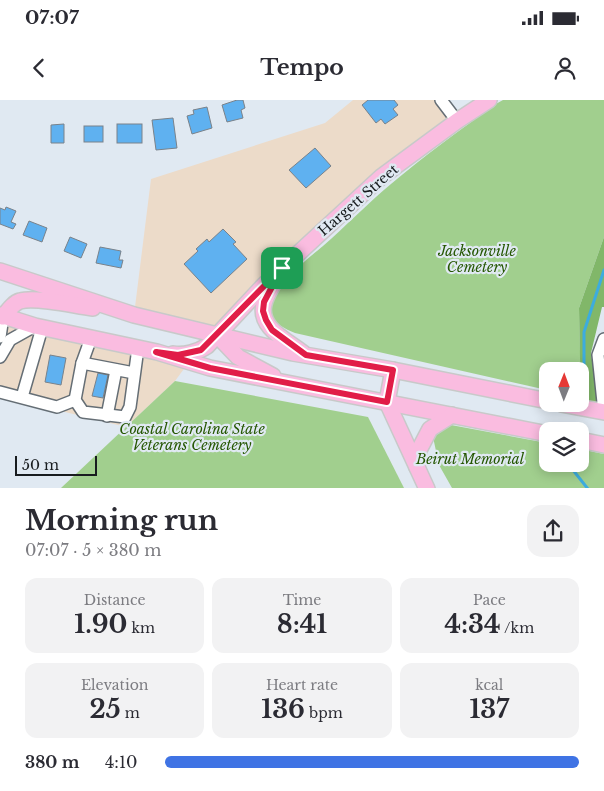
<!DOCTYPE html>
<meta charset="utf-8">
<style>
body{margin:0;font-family:"Libre Baskerville",serif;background:#f2f2f3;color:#2b2b33;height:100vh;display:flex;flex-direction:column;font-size:19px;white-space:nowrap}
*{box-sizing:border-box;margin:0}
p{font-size:16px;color:#7c7c81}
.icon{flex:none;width:28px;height:28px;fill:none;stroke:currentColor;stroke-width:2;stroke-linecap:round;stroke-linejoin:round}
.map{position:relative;height:388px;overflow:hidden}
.details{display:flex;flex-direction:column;background:#fff;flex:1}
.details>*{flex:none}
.needle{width:32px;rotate:1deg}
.fabs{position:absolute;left:539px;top:262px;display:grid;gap:10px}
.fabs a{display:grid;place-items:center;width:50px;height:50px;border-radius:10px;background:#fff;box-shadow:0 2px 12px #0003;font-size:25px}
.scale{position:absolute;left:15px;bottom:12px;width:82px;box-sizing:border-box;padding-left:5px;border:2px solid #181c1f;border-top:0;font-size:14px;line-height:18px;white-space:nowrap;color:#181c1f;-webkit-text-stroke:4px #e0e9f2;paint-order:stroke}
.pin{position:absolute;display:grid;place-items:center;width:42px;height:42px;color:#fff;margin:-21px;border-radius:10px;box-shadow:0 2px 8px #0006}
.round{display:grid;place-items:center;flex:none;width:52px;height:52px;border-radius:15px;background:#f2f2f3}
.overview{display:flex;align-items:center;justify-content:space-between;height:85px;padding:0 25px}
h1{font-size:28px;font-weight:700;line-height:38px}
.figures{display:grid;grid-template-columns:repeat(3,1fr);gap:8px;height:85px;padding:5px 25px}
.figures div{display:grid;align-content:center;border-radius:12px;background:#f2f2f3;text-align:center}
.figures b{font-size:25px;font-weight:700}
.figures small{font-size:14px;font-weight:400}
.figures p{font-size:14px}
ul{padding:0 25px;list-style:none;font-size:16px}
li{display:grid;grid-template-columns:80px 60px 1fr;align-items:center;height:38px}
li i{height:12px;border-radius:6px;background:#3f73e4}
.status{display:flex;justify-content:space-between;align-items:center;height:35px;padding:0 25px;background:#fff;direction:ltr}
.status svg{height:14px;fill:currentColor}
header{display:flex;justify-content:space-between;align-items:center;height:65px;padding:0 25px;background:#fff;font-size:22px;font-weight:700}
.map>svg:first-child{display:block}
</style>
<div class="status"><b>07:07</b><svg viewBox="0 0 49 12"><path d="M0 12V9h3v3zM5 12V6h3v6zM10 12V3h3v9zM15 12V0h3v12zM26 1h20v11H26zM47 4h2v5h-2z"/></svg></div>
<header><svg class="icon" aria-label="back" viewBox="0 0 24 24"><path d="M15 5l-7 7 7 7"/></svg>Tempo<svg class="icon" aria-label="person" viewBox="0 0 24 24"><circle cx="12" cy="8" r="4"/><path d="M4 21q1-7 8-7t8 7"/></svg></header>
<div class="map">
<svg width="604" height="389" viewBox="0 0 604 389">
<rect width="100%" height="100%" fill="#e0e9f2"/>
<!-- commercial -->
<g fill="#ecdbc9">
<polygon points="353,0 441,0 457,21 381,77 216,234 134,215 151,79 325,23"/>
<polygon points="0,215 189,262 175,281 126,327 0,296"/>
</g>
<!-- green -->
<g fill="#a1cf8e">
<path d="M503,0h101v137l-25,71 2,88 -1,-25h-32l-1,19 -252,-57c-14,-6 -30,-14 -25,-32 4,-16 40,-44 53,-55 23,-20 44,-42 68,-62 33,-28 68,-53 103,-79z"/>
<polygon points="175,281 368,317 404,388 61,388"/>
<polygon points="451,325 547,343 548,364 580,364 580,349 604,354 604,388 452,388 439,365 433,337"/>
</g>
<!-- forest -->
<polygon fill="#81b769" points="604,137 604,207 602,207 591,253 599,311 581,308 579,208"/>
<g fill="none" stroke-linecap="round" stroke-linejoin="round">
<!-- stream -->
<g stroke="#3dacde" stroke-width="3">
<polyline points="584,289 584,232 604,170"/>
<polyline points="569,365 588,389"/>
</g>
</g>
<!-- building -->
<g fill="#5fb1f0" stroke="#7a828a">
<polygon points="237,0 243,0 245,8 241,10 243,18 227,22 222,5"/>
<polygon points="368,0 394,0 398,5 393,9 398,15 385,24 381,19 376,23 362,5"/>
<polygon points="207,7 212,28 192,34 187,16 194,14 193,10"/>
<polygon points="173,18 177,48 156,50 152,20"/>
<polygon points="64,24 64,43 51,43 51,25"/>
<rect x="117" y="24" width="25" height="19"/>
<rect x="84" y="26" width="19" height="16"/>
<polygon points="315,48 331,66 306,88 289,70"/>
<polygon points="6,107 16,111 11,122 16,124 13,129 0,124 0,108 5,110"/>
<polygon points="29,121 47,128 42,142 23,135"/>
<polygon points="223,129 236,142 233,144 247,159 211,193 184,164 198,151 196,149 207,139 209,142"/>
<polygon points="70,137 87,144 81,158 64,151"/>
<polygon points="100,147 121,151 119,160 123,160 121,168 96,163"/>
<polygon points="50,255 66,258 61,285 45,282"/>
<polygon points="98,273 108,275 103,298 92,296"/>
</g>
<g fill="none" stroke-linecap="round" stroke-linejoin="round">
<!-- minor casing -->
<g stroke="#656e75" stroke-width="14">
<g id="minor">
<polyline points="441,0 457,21"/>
<polyline points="0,237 3,217"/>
<polyline points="91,238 82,263 75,300 83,312 125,317 130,307 138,248"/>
<polyline points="0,257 10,240 35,226"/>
<polyline points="82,263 134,273"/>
<polyline points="0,292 57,307 75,300"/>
<polyline points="22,297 42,228"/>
<polyline points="604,312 598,255 604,239"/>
<polyline points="107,316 116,270"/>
</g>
</g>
<!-- major casing -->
<g stroke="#c8c9c9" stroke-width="18">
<g id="major">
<polyline points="0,171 134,215 293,253 393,270 548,301"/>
<path d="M276,179c-4,8 -10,16 -12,25 -6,24 23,36 39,49"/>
<polyline points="0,215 35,226 157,252 210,268 548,334"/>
<path d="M3,217c5,-6 10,-14 17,-16 16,-5 55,5 73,7"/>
<polyline points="216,234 238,257 273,276"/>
<path d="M173,254c11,2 25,-2 34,-8l57,-61 117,-108 76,-56 32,-21"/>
<polyline points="393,270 387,302 427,389"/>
<polyline points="561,304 604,312"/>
<polyline points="580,340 604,345"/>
<polyline points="417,367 419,350 430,329 452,315"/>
</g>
</g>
<!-- minor -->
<use href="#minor" stroke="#fff" stroke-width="11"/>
<!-- major -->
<use href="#major" stroke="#fabce0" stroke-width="15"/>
</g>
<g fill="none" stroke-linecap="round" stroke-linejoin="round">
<!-- route casing -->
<g stroke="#fff" stroke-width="10">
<polygon id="route" points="282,168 264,202 263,211 266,220 272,230 306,255 393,270 387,302 210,268 156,252 178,255 201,250"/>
</g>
<!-- route -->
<use href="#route" stroke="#e11d48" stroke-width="6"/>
</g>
<g text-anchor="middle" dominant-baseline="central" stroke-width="4.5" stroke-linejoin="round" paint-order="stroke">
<!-- street labels -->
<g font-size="14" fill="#181c1f" stroke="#e0e9f2">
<text transform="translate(358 100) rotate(-41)">Hargett Street</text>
</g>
<!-- park labels -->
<g font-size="14" font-style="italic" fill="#255702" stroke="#e0e9f2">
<text x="477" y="151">Jacksonville<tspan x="477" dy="16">Cemetery</tspan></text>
<text x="192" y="329">Coastal Carolina State<tspan x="192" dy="16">Veterans Cemetery</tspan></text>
<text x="470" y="359">Beirut Memorial</text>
</g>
</g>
</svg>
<div class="fabs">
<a><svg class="needle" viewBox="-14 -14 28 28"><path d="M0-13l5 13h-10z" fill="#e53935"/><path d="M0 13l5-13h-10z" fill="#7c7c81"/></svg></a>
<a><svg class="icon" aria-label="layers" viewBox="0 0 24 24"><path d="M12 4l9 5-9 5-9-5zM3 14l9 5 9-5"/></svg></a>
</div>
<div class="scale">50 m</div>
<div class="pin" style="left:282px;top:168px;background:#1e9e55"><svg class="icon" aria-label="arrive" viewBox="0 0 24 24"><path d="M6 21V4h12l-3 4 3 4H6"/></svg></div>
</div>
<section class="details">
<div class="overview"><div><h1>Morning run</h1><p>07:07 · 5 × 380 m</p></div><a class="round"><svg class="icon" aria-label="share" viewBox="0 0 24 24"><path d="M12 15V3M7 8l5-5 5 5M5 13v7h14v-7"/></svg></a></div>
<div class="figures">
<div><p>Distance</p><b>1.90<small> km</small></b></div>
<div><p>Time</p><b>8:41</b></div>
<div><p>Pace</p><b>4:34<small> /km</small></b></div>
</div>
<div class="figures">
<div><p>Elevation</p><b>25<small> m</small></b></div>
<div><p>Heart rate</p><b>136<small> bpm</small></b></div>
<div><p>kcal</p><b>137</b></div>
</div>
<ul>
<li><b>380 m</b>4:10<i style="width:100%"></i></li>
</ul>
</section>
